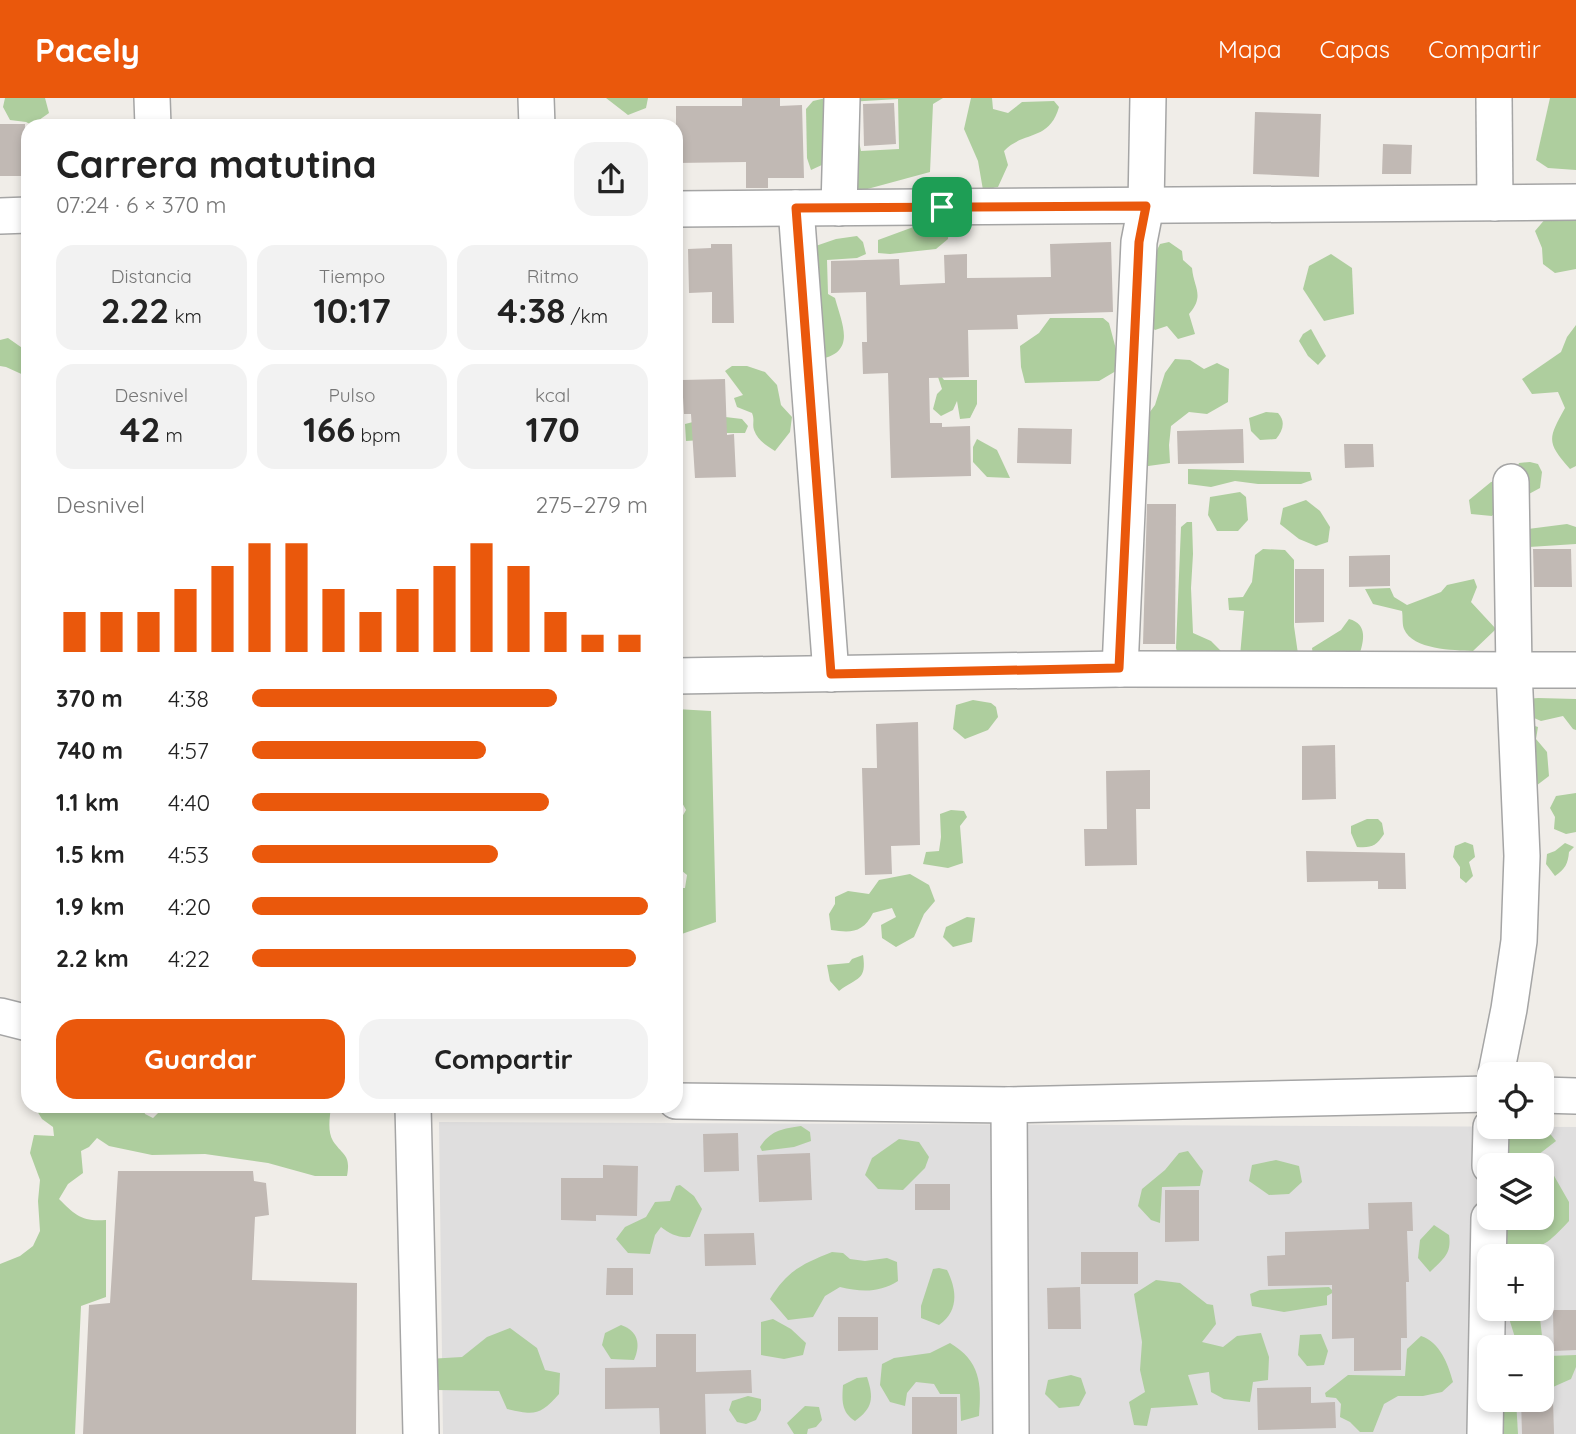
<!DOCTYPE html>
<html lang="es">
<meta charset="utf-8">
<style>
body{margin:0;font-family:Quicksand,sans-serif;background:#f2f2f2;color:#222;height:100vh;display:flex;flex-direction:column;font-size:26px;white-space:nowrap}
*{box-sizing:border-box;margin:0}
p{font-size:23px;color:#767676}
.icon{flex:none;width:38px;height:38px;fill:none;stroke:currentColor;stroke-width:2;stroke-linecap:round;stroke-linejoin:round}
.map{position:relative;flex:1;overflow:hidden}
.sheet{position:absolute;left:21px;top:21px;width:662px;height:994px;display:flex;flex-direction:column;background:#fff;border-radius:21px;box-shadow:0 4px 10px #0003}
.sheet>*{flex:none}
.controls{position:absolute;left:1477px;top:964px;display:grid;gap:14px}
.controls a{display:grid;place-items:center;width:77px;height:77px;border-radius:14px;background:#fff;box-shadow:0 4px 10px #0003;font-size:35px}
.pin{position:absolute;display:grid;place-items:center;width:60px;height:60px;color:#fff;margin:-30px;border-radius:14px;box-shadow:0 4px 10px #0006}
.round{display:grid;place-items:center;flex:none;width:74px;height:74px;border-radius:21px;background:#f2f2f2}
.headline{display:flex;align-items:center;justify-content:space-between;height:119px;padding:0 35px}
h1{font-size:38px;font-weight:700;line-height:52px}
.metrics{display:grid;grid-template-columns:repeat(3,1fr);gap:10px;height:119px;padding:7px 35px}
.metrics div{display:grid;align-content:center;border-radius:18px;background:#f2f2f2;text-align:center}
.metrics b{font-size:35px;font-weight:700}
.metrics small{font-size:19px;font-weight:400}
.metrics p{font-size:19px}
.chart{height:196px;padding:14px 35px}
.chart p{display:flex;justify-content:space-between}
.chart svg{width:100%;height:126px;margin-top:7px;stroke:#ea580c;stroke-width:6}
.cta{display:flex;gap:14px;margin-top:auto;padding:14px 35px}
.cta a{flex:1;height:80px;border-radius:21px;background:#ea580c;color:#fff;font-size:28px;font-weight:700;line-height:80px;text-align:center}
.cta a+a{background:#f2f2f2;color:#222}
ul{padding:0 35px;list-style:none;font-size:23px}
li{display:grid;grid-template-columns:112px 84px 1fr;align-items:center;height:52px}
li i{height:18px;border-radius:9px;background:#ea580c}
header{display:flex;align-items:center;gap:42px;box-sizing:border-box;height:98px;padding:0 35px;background:#ea580c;color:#fff}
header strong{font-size:33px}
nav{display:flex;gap:38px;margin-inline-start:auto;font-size:24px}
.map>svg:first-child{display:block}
</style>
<header>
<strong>Pacely</strong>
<nav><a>Mapa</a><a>Capas</a><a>Compartir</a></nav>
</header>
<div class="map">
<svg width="1576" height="1336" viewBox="0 0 1576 1336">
<rect width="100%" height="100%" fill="#f0ede8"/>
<!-- residential -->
<path fill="#dfdede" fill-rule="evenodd" d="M439,1024l1137,5v307h-1133zM1489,1068h53v52h-53zM1489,1158h53v53h-53zM1489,1250h53v52h-53z"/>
<!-- forest -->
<g fill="#aece9e">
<polygon points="5,0 45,0 49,15 32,27 26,24 10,22 3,9"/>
<polygon points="606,0 648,0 646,10 628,17"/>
<polygon points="826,0 824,66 811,72 807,60 806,11 813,3"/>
<polygon points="848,0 943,0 933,6 930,74 860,93 849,81 856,30 861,53 899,51 898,1 848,4"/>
<path d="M971,0h21l1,11 15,4 14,-11 32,-1 5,6c-10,35 -35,23 -55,44l4,14 -10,22 -15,3 -5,-29 -14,-32z"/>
<polygon points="1550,0 1576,0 1576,72 1548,70 1536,62"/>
<polygon points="1576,112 1576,171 1555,175 1543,166 1542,150 1535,133 1552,113"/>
<polygon points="927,124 949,130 948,141 936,151 890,156 878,155 878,142"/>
<path d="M857,138l6,6 3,12 -9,4 -30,2 1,34 7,4c8,29 22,56 -19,62l-12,-110 32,-11z"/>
<path d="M1169,144l13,9 1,9 9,8c2,21 13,27 -3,46l6,20 -17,5 -11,-13 -12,4 -10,-9v-47l15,-30z"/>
<polygon points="1331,156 1352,170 1354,216 1324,223 1303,191 1309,168"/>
<polygon points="1050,220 1103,220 1109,225 1121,270 1099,283 1025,285 1021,269 1020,248 1039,235"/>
<path d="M1576,227v141l-6,3c-24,-27 -22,-30 -5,-61l-7,-16 -26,2 -10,-15 39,-27 6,-15z"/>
<polygon points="1311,231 1326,258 1318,267 1308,258 1299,243 1303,236"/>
<polygon points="8,240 28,254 28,279 6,269 0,268 0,242"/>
<polygon points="1175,261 1190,262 1204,271 1217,265 1229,271 1228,304 1207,316 1189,314 1171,328 1169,347 1170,365 1141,369 1144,322 1155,307 1165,275"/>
<path d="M732,268h15l18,6 12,13 4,20 11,12 -2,15 -15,19c-9,-6 -17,-10 -21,-21 -2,-6 1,-10 -2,-17l-15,-6 -3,-9 9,-3 -18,-24z"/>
<polygon points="941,278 944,282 977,282 977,306 970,320 960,321 957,303 953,312 941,318 933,311 937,296 942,291 938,279"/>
<path d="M1266,314l12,1c8,9 5,17 -2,26l-16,1 -9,-9 -2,-13z"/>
<polygon points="717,318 742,321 748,328 745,335 705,335 702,342 686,343 685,326"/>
<polygon points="977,341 997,352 1010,380 987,379 973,364 973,349"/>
<polygon points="1530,364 1538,366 1542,374 1540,390 1527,397 1504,403 1492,418 1471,416 1469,402 1491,384 1514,379 1519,365"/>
<polygon points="1188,371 1310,374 1312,382 1301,386 1258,386 1235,383 1211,389 1188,386"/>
<polygon points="1240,394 1246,399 1248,422 1238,433 1217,433 1208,417 1210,399"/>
<polygon points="1306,402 1320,413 1330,429 1328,444 1316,448 1299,441 1280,426 1283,410"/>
<polygon points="1187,424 1192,424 1193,456 1191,490 1193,535 1211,543 1221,553 1218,570 1178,558 1176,550 1181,429"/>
<polygon points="1567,426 1576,429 1576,446 1529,449 1528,431"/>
<polygon points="1263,451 1285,452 1294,462 1294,528 1299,563 1240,558 1244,513 1229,512 1228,500 1243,499 1252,484 1255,457"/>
<path d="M1474,481l3,8 -6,15 25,27 -23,22c-20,-1 -60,-1 -69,-22 -2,-5 -1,-13 -2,-18l-29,-7 -8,-15 25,-1 4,9 13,8 34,-13 6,-7z"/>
<path d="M1349,521c19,5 15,22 10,37l-45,8 -2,-16 29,-18z"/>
<polygon points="1538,600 1576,601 1576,632 1573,631 1563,618 1541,623 1522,615 1526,601"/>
<polygon points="973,602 991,605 996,609 998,619 988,632 965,641 953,631 956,607"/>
<polygon points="676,611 711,613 716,824 676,838 676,790 685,790 687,777 676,768 676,720 682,719 686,712 679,699 676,700"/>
<polygon points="1525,625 1538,629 1536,641 1547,654 1549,678 1528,694"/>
<polygon points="1576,695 1576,734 1566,736 1554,731 1555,719 1550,710 1556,698"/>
<polygon points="951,712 964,713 967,719 960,728 963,765 948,770 923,766 926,754 939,753 941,739 940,716"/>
<path d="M1367,721h11l4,4 2,11c-8,12 -12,14 -27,13l-6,-14v-7z"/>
<polygon points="1465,744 1473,747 1475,759 1469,764 1473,778 1466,785 1460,780 1460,769 1453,759 1455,748"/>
<path d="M1565,745l9,4 -5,5c-1,12 -4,17 -14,24l-9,-12 1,-10 8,-3z"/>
<path d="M910,776l19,11 6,16 -11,13 -10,23 -18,10 -14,-9 -1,-13 15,-8 -4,-9 -19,5c-10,20 -22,20 -42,17l-2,-16 6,-10v-7l13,-6 21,3 10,-14z"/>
<polygon points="967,819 975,820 972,844 953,849 943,839 946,829"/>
<path d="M863,857c4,26 -6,22 -24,36l-9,-10 -3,-16 22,-2 3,-4z"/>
<path d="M34,1008h109l2,8 8,4 12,-12h166c-1,11 -4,25 2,35 10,15 18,13 14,35h-32l-47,-13 -63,-9 -53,1 -43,-9 -12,-8 -8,9 -8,4 2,22 -15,11 -9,15c16,16 23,23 47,21v77l-25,9 -6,128h-75v-170l20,-8 13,-10 7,-15 -2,-30 2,-21 -10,-27 4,-18 20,1 -1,-9 -11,-8z"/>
<path d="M801,1028l9,6 1,9 -17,6 -32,4 -2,-4c11,-17 22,-18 41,-21z"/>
<polygon points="1547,1032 1556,1043 1525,1067 1489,1068 1489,1116 1480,1062 1505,1035"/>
<polygon points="899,1041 919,1044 929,1059 925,1070 903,1092 878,1091 865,1077 872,1060"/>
<polygon points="1188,1053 1203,1073 1200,1088 1162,1089 1160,1125 1151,1122 1138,1108 1142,1091 1165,1072 1179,1055"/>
<polygon points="1276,1062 1299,1068 1302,1084 1289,1096 1269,1097 1249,1083 1252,1067"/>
<path d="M1553,1076l16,28v19c-31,34 -35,29 -79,28v-31h52v-6h4l1,-36z"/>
<path d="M680,1087l14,11 8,13 -12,28c-12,1 -20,-3 -29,-10l-6,8 -5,19 -22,-1 -12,-14 9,-12 21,-10 9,-15 15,-1 6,-15z"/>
<path d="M1434,1127l15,10c3,19 -6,24 -19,37l-12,-14 2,-18z"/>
<path d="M832,1154l11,1 7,6 15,2 22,-3 10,4 1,19c-19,12 -37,11 -58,6l-15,9 -12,21 -25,3 -18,-21c17,-28 32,-35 62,-47z"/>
<path d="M939,1170l8,2c10,20 12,41 -8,55l-18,-7v-12l12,-37z"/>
<polygon points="1156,1182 1180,1185 1207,1206 1213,1207 1216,1226 1202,1244 1223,1249 1237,1238 1261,1235 1269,1259 1268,1282 1253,1284 1250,1304 1224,1301 1211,1294 1209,1274 1188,1277 1198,1307 1151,1310 1147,1328 1134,1327 1129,1304 1145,1294 1140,1272 1142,1244 1134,1196"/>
<polygon points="1329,1189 1334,1194 1327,1198 1327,1207 1284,1214 1252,1208 1250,1196 1260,1192"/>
<polygon points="1510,1211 1539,1211 1543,1247 1548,1258 1576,1257 1576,1269 1571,1281 1553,1289 1542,1285 1542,1250 1518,1249 1507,1214"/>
<polygon points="773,1221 791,1231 806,1245 803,1257 784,1261 761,1257 761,1224"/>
<path d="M621,1227c17,6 20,19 13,35l-23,-1 -9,-14 3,-12z"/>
<path d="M510,1230l27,20 8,22 15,3 -1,21c-19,22 -25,21 -52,15l-8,-18 -62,-1 -16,-14 7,-17 34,-2 25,-20z"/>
<polygon points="1321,1236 1328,1253 1324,1267 1307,1268 1298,1257 1300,1237"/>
<path d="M1421,1238c19,6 27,28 32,46l-11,10 -19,4h-25l-14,8 -11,28h-13l-10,-10 -10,-5 1,-13 -5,-6 -10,-1 -1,-4 23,-18 57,1 2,-27z"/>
<path d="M950,1245c30,18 32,40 29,73l-18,5 -1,-27h-20l-6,-10 -18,-2 -9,11 -2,13 -15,-4 -10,-17 2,-21 12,-6 36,-5z"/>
<polygon points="1071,1277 1081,1280 1086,1295 1079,1308 1059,1310 1045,1296 1048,1282"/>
<path d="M867,1279c7,21 6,31 -12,44 -14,-9 -13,-21 -12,-36l14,-7z"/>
<polygon points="748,1298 761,1301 761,1312 756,1322 746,1326 737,1324 729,1312 732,1303"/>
<polygon points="1489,1302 1516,1302 1518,1336 1474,1336"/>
<polygon points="805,1308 819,1309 822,1322 816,1329 808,1331 807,1336 794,1336 787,1325"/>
</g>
<!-- building -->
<g fill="#c1b9b4">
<polygon points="742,0 780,0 780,8 802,7 804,80 768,80 768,90 746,90 746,64 676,65 676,8 742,8"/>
<polygon points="894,5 896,46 864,48 863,6"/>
<polygon points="1255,14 1321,16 1319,79 1253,76"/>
<polygon points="0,26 25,26 24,78 0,78"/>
<polygon points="1383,46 1412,47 1411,76 1382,76"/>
<polygon points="1111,144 1113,214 1017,217 1018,231 968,232 969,279 929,280 930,325 942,325 942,329 970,328 971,378 891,380 888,275 863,276 862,244 867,244 866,194 831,195 831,163 899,161 900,187 945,185 944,157 967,156 967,180 1051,179 1050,146"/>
<polygon points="711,146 732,146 734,225 712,225 712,194 689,195 688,151 711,150"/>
<polygon points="725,281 727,337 734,336 736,379 695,380 691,316 684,316 682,282"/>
<polygon points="1018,330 1072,331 1071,366 1017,365"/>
<polygon points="1243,331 1244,365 1178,366 1177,333"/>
<polygon points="1344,346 1373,346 1374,369 1345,370"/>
<polygon points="1147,406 1176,406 1175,546 1143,546"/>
<polygon points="1533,451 1571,451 1572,489 1534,489"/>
<polygon points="1390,457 1390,488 1349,489 1349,458"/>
<polygon points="1295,471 1324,471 1324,524 1295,525"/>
<polygon points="918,624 920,747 891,748 892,776 865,777 862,670 877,670 876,626"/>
<polygon points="1335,647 1336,701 1302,702 1302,648"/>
<polygon points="1150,672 1150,711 1136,711 1137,767 1085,768 1084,731 1107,731 1106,673"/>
<polygon points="1306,753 1405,755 1406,791 1378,791 1378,783 1307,784"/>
<polygon points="738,1035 739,1073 704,1074 703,1036"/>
<polygon points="810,1055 812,1102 759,1104 757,1057"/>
<polygon points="603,1067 638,1068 637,1118 596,1117 596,1123 561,1122 561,1080 603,1080"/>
<polygon points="118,1073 253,1073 254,1083 266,1085 269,1117 255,1119 252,1182 357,1185 356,1336 83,1336 89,1207 110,1205"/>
<rect x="915" y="1086" width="35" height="26"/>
<polygon points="1165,1092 1199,1092 1199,1143 1165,1144"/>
<polygon points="1412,1104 1413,1133 1407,1133 1409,1184 1406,1184 1407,1240 1401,1240 1401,1272 1354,1273 1354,1240 1332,1241 1332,1187 1268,1188 1267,1158 1285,1157 1285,1134 1369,1131 1368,1105"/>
<polygon points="754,1135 756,1167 705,1168 704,1136"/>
<rect x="1081" y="1154" width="57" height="32"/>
<polygon points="607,1170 633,1170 633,1197 606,1197"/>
<polygon points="1080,1189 1081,1231 1048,1231 1047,1190"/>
<polygon points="1553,1212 1576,1212 1576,1252 1554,1253"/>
<polygon points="838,1219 878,1219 878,1252 838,1253"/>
<polygon points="656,1236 696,1236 696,1274 751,1272 752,1295 705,1296 706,1336 660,1336 659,1310 605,1311 605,1270 656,1269"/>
<polygon points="1311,1289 1311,1305 1335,1304 1336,1330 1258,1332 1257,1290"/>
<rect x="912" y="1299" width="45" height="37"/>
<polygon points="1521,1302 1553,1302 1554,1336 1522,1336"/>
</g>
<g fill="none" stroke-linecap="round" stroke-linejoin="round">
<!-- minor casing -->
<g stroke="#a5a5a5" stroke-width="38">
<g id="minor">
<polyline points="152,0 153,28"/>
<polyline points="536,0 537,28"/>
<polyline points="1494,0 1495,105"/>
<polyline points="796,110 831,576"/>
<polyline points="839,110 842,0"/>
<polyline points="676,111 1576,104"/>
<polyline points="0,118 28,117"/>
<polyline points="1120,571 1139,144 1146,108 1148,0"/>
<polyline points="676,578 1120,571 1576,572"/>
<polyline points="0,918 28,925"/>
<polyline points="1496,976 1509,911 1519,843 1522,758 1514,572 1511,384"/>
<polyline points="1542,997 1576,998"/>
<polyline points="676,1003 1009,1007 1489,996"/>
<polyline points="1009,1007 1011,1336"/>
<polyline points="413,1008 421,1336"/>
<polyline points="1490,1068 1491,1029"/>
<polyline points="1485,1336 1489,1120"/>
</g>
</g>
<!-- minor -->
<use href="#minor" stroke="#fff" stroke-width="35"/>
</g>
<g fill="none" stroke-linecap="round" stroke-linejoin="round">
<!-- route casing -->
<g stroke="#fff" stroke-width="14">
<polygon id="route" points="1146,108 1139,144 1119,570 831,576 796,110"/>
</g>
<!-- route -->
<use href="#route" stroke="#ea580c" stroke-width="9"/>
</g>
</svg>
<div class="controls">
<a><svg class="icon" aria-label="locate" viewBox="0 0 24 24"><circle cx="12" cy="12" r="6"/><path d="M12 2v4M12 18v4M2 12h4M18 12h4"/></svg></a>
<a><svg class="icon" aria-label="layers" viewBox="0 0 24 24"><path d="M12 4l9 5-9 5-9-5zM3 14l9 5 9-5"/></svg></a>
<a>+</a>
<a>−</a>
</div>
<div class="pin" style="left:942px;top:109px;background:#1e9e55"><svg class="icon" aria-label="arrive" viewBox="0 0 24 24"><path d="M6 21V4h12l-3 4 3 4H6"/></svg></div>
<section class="sheet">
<div class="headline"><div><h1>Carrera matutina</h1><p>07:24 · 6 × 370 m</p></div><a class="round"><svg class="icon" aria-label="share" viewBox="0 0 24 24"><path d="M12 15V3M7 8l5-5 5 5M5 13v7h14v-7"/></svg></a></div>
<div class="metrics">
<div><p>Distancia</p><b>2.22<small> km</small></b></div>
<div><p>Tiempo</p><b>10:17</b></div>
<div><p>Ritmo</p><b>4:38<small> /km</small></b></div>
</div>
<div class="metrics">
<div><p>Desnivel</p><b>42<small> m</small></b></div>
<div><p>Pulso</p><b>166<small> bpm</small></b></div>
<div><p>kcal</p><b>170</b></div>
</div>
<div class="chart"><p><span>Desnivel</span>275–279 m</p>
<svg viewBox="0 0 160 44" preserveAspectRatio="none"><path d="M5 44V30M15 44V30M25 44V30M35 44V22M45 44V14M55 44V6M65 44V6M75 44V22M85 44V30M95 44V22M105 44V14M115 44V6M125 44V14M135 44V30M145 44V38M155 44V38"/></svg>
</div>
<ul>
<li><b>370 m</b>4:38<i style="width:77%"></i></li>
<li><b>740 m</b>4:57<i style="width:59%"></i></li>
<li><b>1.1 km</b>4:40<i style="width:75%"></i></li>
<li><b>1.5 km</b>4:53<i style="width:62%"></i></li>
<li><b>1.9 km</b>4:20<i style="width:100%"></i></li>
<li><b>2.2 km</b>4:22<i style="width:97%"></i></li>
</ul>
<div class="cta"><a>Guardar</a><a>Compartir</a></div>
</section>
</div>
